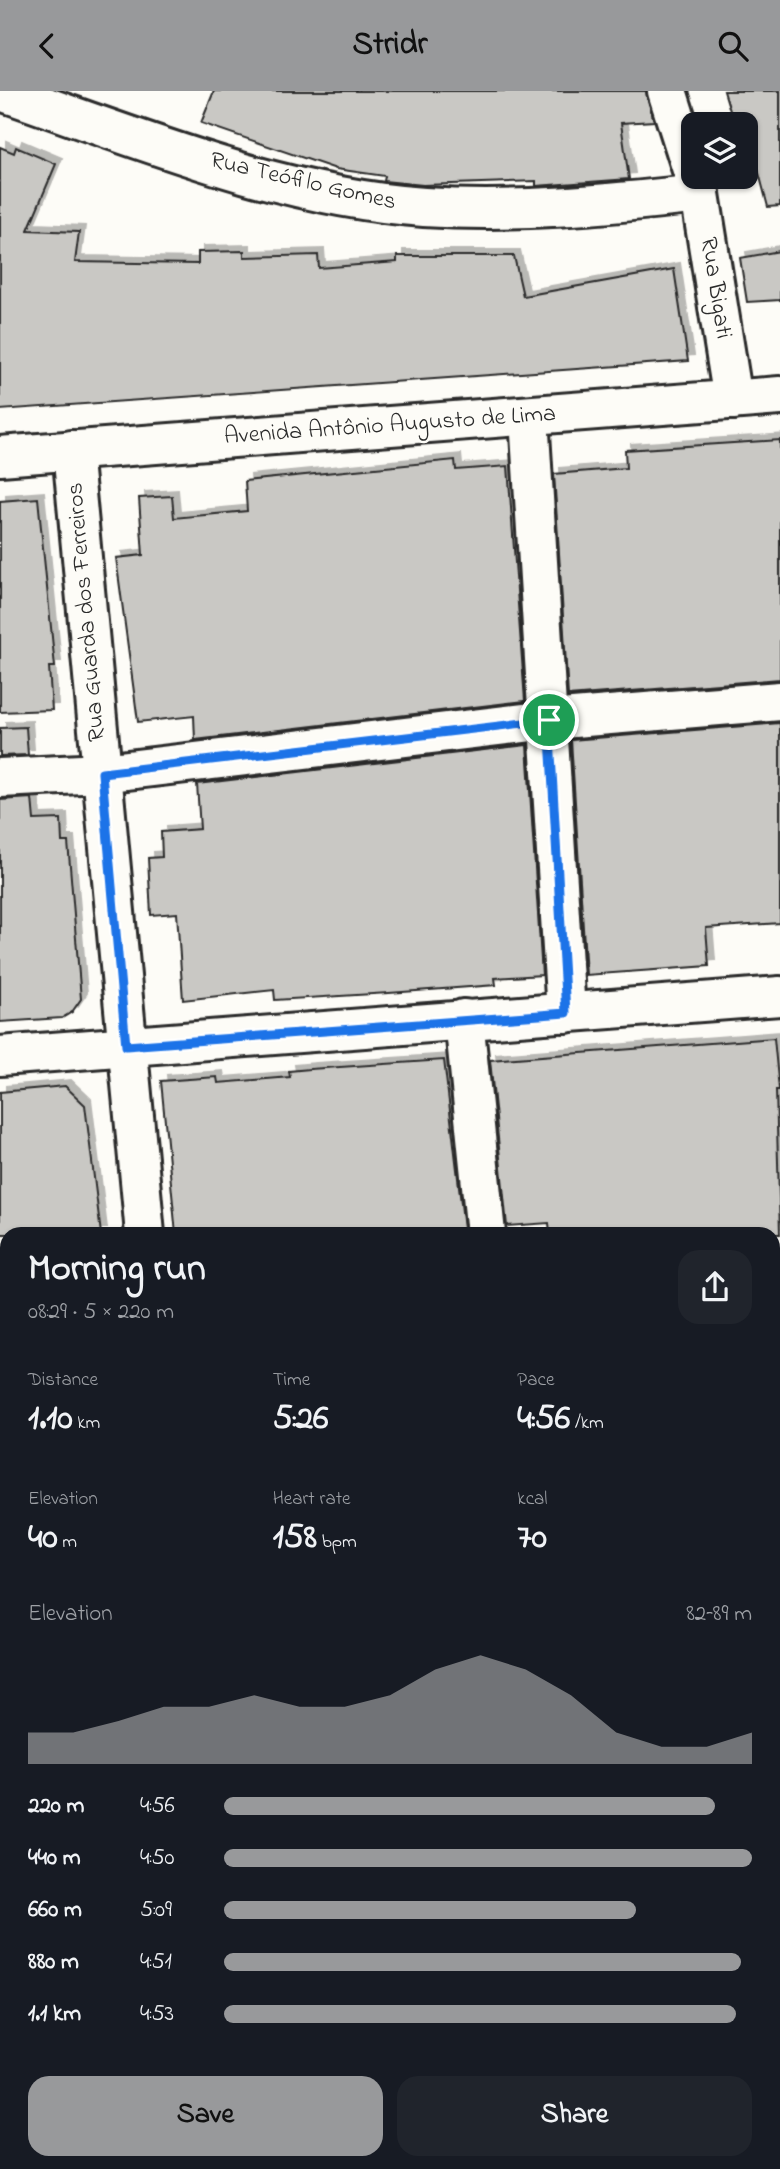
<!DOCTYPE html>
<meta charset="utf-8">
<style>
body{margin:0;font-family:"Indie Flower",sans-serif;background:#20242c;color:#f1f3f6;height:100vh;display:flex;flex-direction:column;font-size:26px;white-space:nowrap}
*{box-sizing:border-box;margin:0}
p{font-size:23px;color:#9ea1a6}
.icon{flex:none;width:38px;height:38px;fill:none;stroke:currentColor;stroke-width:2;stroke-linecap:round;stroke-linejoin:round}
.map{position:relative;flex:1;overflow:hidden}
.drawer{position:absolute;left:0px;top:1136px;width:780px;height:943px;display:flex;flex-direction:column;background:#171b24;border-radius:21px 21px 0 0;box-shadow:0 2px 5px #0004}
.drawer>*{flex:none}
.tools{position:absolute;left:681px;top:21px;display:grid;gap:14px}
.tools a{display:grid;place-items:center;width:77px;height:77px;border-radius:14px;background:#171b24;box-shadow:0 2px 5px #0004;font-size:35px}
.pin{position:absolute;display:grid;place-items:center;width:60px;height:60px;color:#fff;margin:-30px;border:4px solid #fff;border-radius:50%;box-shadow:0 2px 7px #0007}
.round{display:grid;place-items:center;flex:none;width:74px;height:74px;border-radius:21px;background:#20242c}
.overview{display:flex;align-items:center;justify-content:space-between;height:119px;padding:0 28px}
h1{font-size:38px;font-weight:700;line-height:52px}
.figures{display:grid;grid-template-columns:repeat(3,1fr);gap:10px;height:119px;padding:7px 28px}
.figures div{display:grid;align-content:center}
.figures b{font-size:35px;font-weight:700}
.figures small{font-size:19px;font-weight:400}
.figures p{font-size:19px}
.chart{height:196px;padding:14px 28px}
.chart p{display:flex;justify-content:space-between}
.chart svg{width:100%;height:126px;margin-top:7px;fill:#98999b;opacity:.7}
.button{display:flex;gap:14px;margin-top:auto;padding:14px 28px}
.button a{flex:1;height:80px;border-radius:21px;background:#98999b;color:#111;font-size:28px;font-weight:700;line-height:80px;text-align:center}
.button a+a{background:#20242c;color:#f1f3f6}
ul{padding:0 28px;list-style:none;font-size:23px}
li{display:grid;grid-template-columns:112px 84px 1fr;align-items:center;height:52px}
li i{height:18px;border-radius:9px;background:#98999b}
header{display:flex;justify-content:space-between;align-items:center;height:91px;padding:0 28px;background:#98999b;color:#111;font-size:32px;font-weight:700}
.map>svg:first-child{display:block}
</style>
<header><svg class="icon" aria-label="back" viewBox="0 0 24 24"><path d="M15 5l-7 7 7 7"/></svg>Stridr<svg class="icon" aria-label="search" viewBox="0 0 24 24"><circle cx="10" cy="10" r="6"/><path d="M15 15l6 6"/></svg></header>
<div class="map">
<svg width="780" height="2078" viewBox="0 0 780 2078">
<defs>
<filter id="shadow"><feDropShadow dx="6" dy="-6" stdDeviation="0" flood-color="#0004"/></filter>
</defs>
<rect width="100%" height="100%" fill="#fdfcf7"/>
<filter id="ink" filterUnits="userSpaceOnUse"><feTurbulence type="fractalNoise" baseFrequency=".0143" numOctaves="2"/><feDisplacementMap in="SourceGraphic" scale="14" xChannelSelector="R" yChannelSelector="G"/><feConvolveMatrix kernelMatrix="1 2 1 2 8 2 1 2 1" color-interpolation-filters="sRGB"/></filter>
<g filter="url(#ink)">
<!-- building -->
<g fill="#c9c8c4" stroke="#2b2b2b" stroke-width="2" filter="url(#shadow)">
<polygon points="214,0 646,0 654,30 621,32 629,88 536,95 536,90 423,94 384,90 385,85 336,78 201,32"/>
<polygon points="724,0 780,0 780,115 768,116 750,48 746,50 746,33 734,33"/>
<polygon points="0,56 14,62 16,56 56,73 28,139 79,141 75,171 198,173 198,161 244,160 244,166 318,164 319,177 397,171 397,165 514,165 523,205 674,178 688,270 0,319"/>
<polygon points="780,160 780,209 747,211 740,167"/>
<polygon points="780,349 780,588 568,605 554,383 626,377 625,359"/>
<polygon points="455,369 456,379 508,375 525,610 195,649 194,625 138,631 116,467 143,464 139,407 172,405 174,427 247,420 245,390"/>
<polygon points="38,407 55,576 49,576 52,619 0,621 0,410"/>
<polygon points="780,632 780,832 706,837 709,875 586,884 571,649"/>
<polygon points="26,636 28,664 0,665 0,637"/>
<polygon points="527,654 542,884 495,887 496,894 389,902 275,909 274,899 183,909 177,822 151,824 148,767 162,766 161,741 200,738 197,693"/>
<polygon points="32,707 34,729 61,728 62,751 68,751 81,908 72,921 62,927 0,931 0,709"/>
<polygon points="774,947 779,999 776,999 780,1143 550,1143 549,1132 507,1135 490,969"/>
<polygon points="444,969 464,1138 449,1139 450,1143 176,1143 161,990 217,986 218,992 290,986 289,980 310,978"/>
<polygon points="65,995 85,1014 101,1143 0,1143 0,1001"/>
</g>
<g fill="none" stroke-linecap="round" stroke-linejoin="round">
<!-- street casing -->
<g stroke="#2b2b2b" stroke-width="44">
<g id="street">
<path d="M1,0c134,46 281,107 423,116 93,6 184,-3 276,-13"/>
<polyline points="667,0 693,82"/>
<polyline points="694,86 700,103 733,309"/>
<polyline points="529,326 566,922"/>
<polyline points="72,359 145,1143"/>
<polyline points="0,365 780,305"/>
<polyline points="0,687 102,682 549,629 780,610"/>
<polyline points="464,928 486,1143"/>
<polyline points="0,965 780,905"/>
<polyline points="0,1213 7,1213"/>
<polyline points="774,1382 780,1378"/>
<polyline points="0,1634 7,1631"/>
<polyline points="721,2072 727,2078"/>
</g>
</g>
<!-- street -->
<use href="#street" stroke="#fdfcf7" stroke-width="38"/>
</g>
</g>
<g fill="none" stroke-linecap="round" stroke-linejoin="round" filter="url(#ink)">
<!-- route casing -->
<g stroke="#fff" stroke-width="14">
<polygon id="route" points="549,629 566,922 126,955 102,682"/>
</g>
<!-- route -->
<use href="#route" stroke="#1a73e8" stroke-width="9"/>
</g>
<g text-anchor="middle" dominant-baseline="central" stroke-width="5" stroke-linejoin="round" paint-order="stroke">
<!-- street labels -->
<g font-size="24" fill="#2b2b2b" stroke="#fdfcf7">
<text transform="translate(303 91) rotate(13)">Rua Teófilo Gomes</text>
<text transform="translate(715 197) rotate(81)">Rua Bigati</text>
<text transform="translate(390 335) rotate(-4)">Avenida Antônio Augusto de Lima</text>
<text transform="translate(87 521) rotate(-95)">Rua Guarda dos Ferreiros</text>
</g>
</g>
</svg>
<div class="tools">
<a><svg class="icon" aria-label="layers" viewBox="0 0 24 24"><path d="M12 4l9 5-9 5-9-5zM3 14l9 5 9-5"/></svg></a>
</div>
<div class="pin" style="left:549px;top:629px;background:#1e9e55"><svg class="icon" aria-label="arrive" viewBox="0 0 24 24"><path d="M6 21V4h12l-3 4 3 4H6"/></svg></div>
<section class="drawer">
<div class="overview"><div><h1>Morning run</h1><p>08:29 · 5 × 220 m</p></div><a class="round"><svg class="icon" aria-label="share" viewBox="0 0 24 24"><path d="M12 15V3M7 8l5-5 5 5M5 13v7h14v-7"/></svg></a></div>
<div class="figures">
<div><p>Distance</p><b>1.10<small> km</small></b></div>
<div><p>Time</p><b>5:26</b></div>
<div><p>Pace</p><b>4:56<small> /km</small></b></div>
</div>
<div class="figures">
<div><p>Elevation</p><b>40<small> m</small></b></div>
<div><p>Heart rate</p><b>158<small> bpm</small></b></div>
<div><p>kcal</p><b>70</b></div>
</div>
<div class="chart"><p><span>Elevation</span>82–89 m</p>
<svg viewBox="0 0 160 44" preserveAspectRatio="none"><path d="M0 44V33L10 33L20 29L30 24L40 24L50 20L60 24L70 24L80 20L90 11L100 6L110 11L120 20L130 33L140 38L150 38L160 33V44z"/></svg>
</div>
<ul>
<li><b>220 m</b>4:56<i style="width:93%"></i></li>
<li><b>440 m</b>4:50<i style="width:100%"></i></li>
<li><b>660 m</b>5:09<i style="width:78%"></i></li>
<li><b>880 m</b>4:51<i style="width:98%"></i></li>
<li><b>1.1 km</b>4:53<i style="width:97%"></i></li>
</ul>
<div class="button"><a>Save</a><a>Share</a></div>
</section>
</div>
